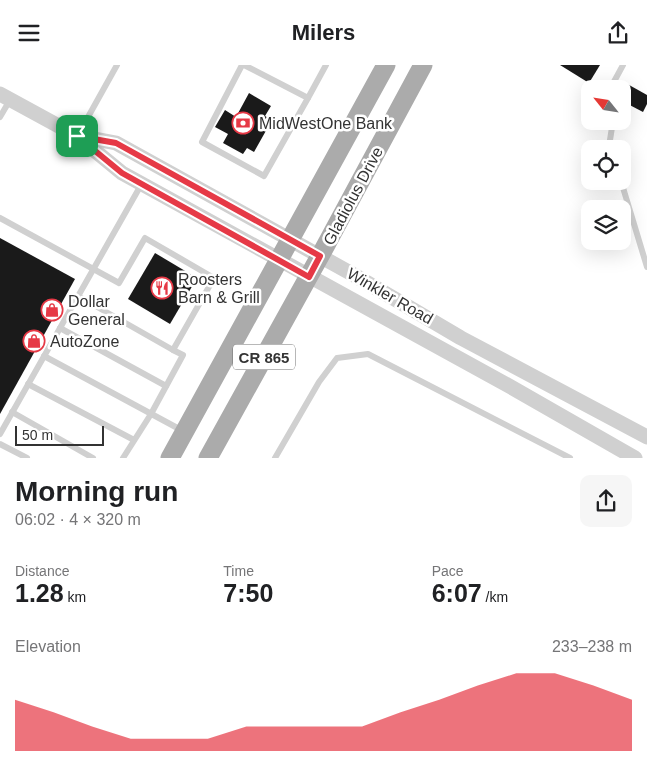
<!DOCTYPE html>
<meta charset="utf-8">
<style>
body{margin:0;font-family:Arial,sans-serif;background:#f6f6f6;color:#202124;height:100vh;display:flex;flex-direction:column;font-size:19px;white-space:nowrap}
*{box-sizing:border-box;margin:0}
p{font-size:16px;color:#757577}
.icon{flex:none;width:28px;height:28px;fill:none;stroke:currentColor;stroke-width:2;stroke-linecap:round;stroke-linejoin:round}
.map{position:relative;height:393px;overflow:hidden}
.panel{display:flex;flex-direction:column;background:#fff;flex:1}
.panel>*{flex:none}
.needle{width:32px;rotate:300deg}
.tools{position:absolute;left:581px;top:15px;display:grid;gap:10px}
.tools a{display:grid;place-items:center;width:50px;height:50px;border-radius:10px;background:#fff;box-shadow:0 5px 20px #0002;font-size:25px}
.scale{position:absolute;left:15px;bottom:12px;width:89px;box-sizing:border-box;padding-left:5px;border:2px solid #333;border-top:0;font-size:14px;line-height:18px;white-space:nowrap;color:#333;-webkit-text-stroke:4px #fff;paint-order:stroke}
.pin{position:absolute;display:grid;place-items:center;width:42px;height:42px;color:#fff;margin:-21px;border-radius:10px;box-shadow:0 2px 8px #0006}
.round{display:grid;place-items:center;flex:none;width:52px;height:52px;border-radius:10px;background:#f6f6f6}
.headline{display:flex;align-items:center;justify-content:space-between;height:85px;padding:0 15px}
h1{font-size:28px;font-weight:800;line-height:38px}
.stats{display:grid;grid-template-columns:repeat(3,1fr);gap:8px;height:85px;padding:5px 15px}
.stats div{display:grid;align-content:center}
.stats b{font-size:25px;font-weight:800}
.stats small{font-size:14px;font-weight:400}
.stats p{font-size:14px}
.chart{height:140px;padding:10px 15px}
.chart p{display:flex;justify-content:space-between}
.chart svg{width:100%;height:90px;margin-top:5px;fill:#e63946;opacity:.7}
header{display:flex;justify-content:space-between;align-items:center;height:65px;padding:0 15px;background:#fff;font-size:22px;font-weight:800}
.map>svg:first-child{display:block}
</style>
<header><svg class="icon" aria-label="menu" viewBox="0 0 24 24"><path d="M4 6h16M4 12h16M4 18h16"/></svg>Milers<svg class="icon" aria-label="share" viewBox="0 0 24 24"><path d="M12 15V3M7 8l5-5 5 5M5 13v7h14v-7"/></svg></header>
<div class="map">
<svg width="647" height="393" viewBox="0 0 647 393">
<rect width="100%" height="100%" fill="#fff"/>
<!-- building -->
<g fill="#1a1a1a">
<polygon points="560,0 600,0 589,18"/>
<polygon points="622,16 647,30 647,39 643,47 622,36"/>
<polygon points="249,28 271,41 265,51 272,55 254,87 247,83 243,89 223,78 228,69 215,62 225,45 236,52"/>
<polygon points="0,173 75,214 0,349"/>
<polygon points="155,188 197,213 170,259 128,234"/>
</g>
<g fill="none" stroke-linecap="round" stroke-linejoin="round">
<!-- service -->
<g stroke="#d0d0d0" stroke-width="6">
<polyline points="242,0 202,77 264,111 308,33 244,0"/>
<polyline points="610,24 623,0"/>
<polyline points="308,33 326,0"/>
<polyline points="0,52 10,35"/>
<polyline points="78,70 117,0"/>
<polyline points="612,84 610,75 613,56"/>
<polyline points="621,116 647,202"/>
<polyline points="0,153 119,218 145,173 214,213 173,285 78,231"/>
<polyline points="60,263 166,321"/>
<polyline points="44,291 183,366"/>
<polyline points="28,319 134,375"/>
<polyline points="12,347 93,393"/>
<polyline points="0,369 141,120"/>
<polyline points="0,379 27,393"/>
<polyline points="123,393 151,349 183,290 173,285"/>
<polyline points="275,393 319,317 337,293 368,289 570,393"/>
</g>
<!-- tertiary -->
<g stroke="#d0d0d0" stroke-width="15">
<polyline points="0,29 77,71 122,108 511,322 635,393"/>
<polyline points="79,71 116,78 354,210 461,273 647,372"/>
</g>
<!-- primary -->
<g stroke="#ababab" stroke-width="19">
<polyline points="170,393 386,0"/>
<polyline points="208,393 320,191 423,0"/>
</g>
</g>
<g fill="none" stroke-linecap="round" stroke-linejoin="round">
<!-- route casing -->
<g stroke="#fff" stroke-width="10">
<polygon id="route" points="77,71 116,78 320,191 309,212 122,108"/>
</g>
<!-- route -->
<use href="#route" stroke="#e63946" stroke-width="6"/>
</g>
<!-- icons -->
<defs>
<g id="bank-ring" transform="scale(1.125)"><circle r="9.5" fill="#fff" stroke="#e63946" stroke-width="1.5"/><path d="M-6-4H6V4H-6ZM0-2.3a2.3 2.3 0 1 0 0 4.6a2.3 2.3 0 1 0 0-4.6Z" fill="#e63946"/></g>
<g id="restaurant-ring" transform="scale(1.125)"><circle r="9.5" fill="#fff" stroke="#e63946" stroke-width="1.5"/><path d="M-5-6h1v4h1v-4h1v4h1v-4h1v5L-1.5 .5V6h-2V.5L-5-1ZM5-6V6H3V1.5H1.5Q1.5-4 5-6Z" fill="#e63946"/></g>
<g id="shop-ring" transform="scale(1.125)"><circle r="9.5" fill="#fff" stroke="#e63946" stroke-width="1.5"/><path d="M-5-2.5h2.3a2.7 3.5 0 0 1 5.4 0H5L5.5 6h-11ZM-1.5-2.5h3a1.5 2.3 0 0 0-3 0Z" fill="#e63946"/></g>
</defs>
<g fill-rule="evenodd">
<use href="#bank-ring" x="243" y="58"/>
<use href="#restaurant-ring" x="162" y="223"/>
<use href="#shop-ring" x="52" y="245"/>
<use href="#shop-ring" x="34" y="276"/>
</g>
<g text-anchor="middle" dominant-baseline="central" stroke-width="5" stroke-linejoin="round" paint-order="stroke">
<!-- shield labels -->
<rect fill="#fff" stroke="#707070" stroke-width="1" x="233" y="279.5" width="62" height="25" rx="4"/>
<g font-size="15" font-weight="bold" fill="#333">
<text x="264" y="292">CR 865</text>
</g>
<!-- poi labels -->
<g font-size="16" fill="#333" stroke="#fff" text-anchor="start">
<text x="259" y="58">MidWestOne Bank</text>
<text x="178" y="214">Roosters<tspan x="178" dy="18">Barn &amp; Grill</tspan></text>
<text x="68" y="236">Dollar<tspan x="68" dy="18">General</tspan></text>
<text x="50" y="276">AutoZone</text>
</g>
<!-- street labels -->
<g font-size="16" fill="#333" stroke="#fff">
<text transform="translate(353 131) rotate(-62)">Gladiolus Drive</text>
<text transform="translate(390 231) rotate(30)">Winkler Road</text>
</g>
</g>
</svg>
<div class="tools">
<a><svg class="needle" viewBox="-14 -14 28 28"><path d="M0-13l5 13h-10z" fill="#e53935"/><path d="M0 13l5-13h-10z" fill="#757577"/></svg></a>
<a><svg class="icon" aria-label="locate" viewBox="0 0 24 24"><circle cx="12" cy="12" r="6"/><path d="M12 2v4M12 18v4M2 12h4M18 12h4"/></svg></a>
<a><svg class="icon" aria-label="layers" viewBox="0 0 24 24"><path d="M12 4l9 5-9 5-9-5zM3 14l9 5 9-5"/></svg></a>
</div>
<div class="scale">50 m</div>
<div class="pin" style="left:77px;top:71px;background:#1e9e55"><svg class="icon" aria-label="arrive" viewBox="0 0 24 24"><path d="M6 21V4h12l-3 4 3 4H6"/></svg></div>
</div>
<section class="panel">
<div class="headline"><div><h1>Morning run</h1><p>06:02 · 4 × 320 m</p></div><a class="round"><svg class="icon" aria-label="share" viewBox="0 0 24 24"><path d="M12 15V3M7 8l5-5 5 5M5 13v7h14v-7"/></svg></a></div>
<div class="stats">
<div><p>Distance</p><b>1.28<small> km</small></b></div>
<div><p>Time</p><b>7:50</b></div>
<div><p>Pace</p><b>6:07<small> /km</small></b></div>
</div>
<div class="chart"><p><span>Elevation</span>233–238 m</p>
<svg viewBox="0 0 160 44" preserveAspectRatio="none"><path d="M0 44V19L10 25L20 32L30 38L40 38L50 38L60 32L70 32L80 32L90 32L100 25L110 19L120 12L130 6L140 6L150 12L160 19V44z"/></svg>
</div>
</section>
